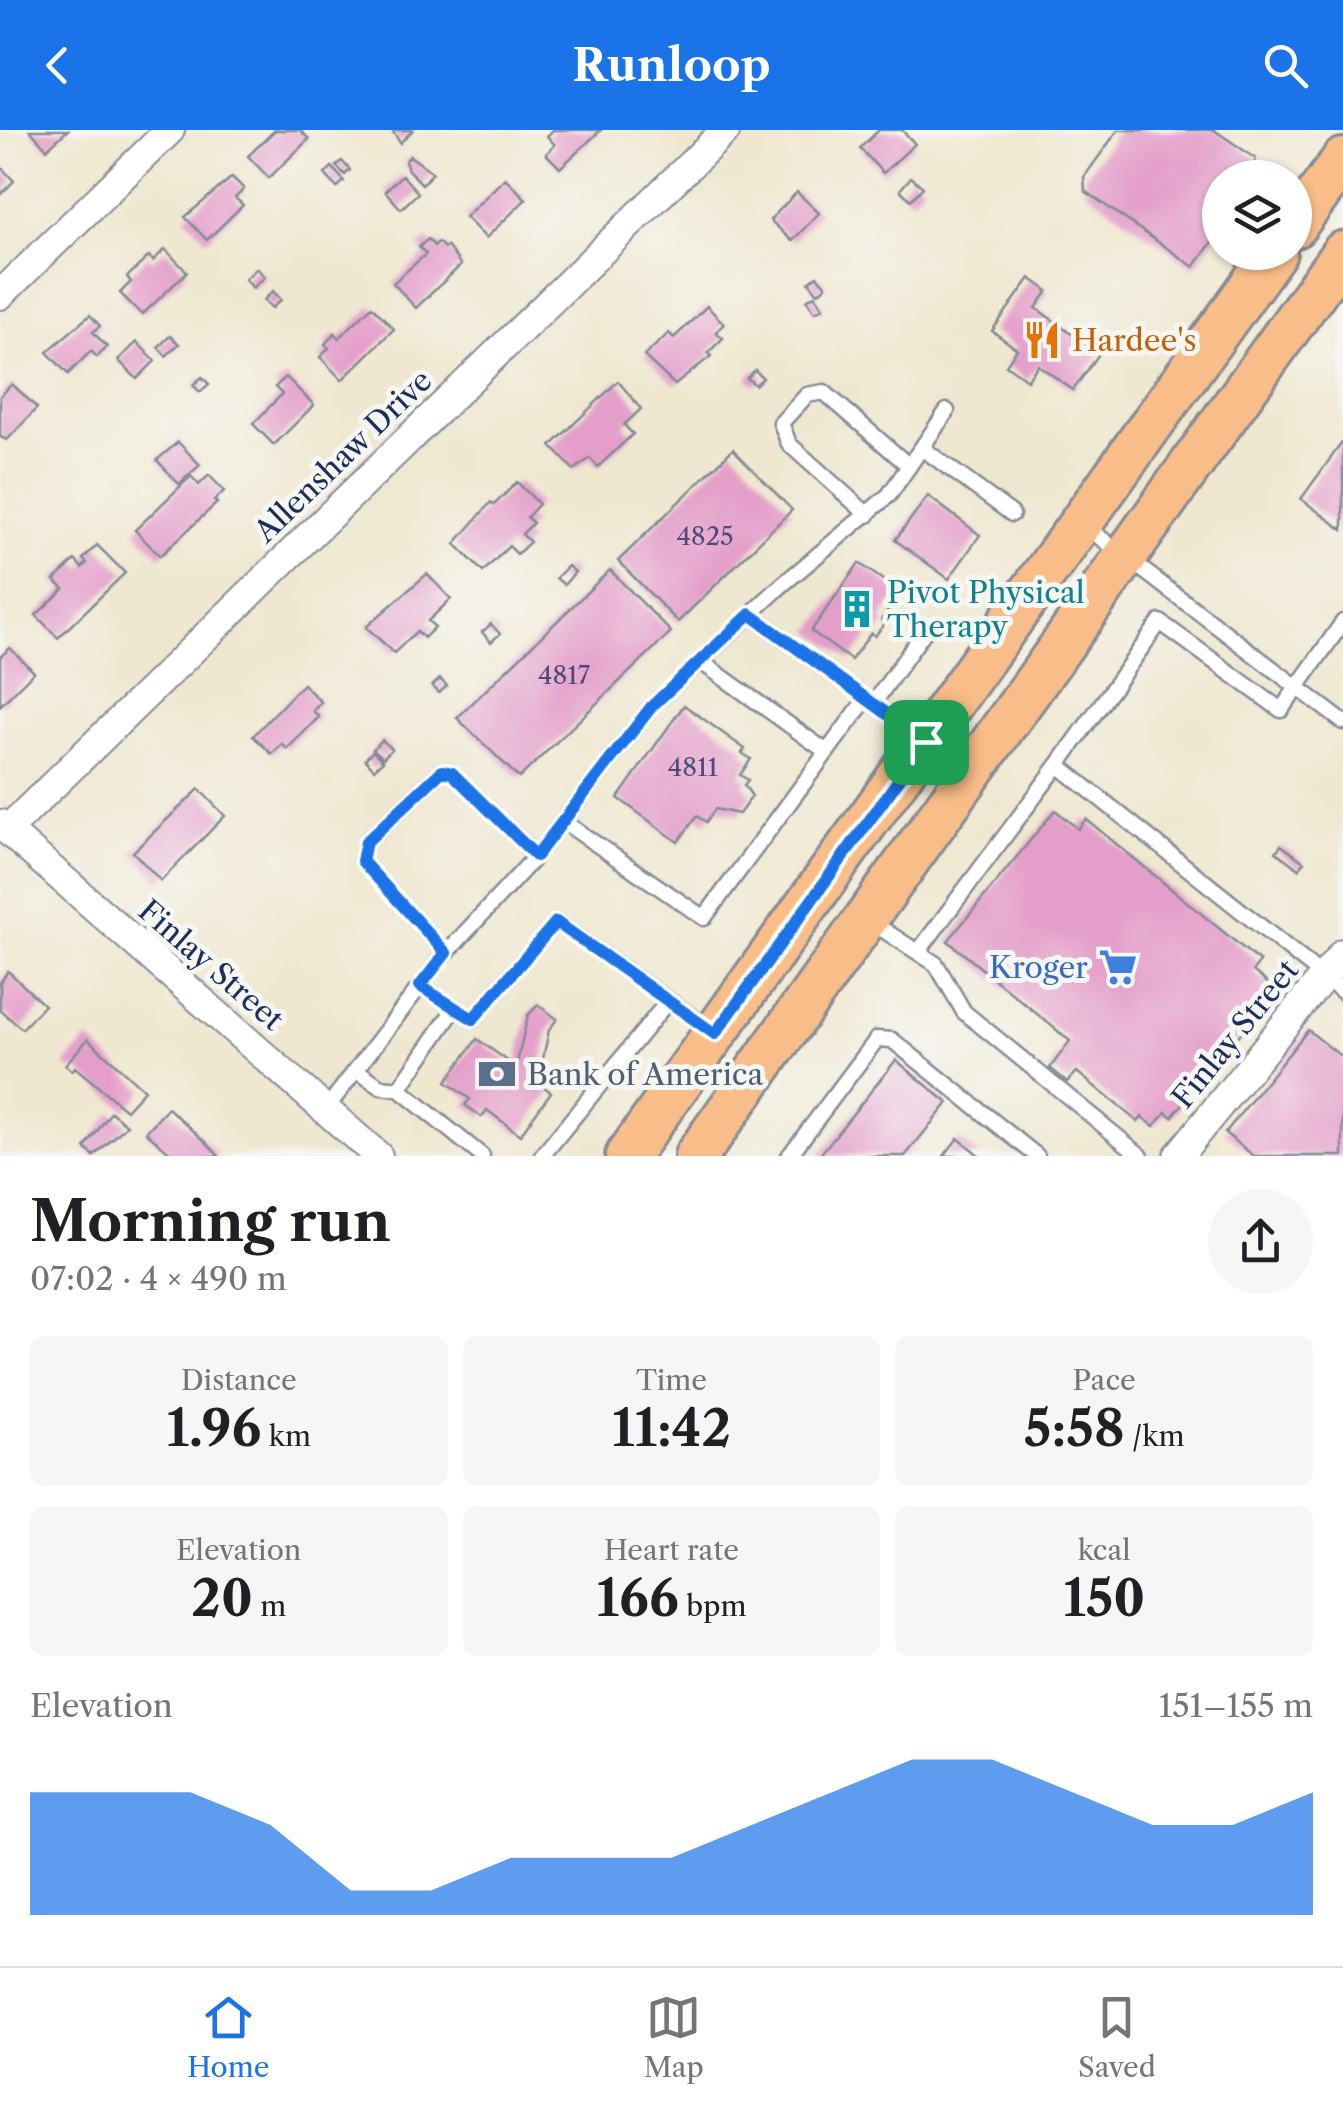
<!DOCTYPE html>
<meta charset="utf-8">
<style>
body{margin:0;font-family:"Libre Caslon Text",serif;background:#f6f6f6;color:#202124;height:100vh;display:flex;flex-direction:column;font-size:38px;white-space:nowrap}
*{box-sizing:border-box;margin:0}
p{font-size:32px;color:#757577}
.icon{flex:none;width:55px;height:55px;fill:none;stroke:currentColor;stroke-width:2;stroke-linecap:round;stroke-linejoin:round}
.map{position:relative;height:1026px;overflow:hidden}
.sheet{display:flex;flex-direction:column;background:#fff;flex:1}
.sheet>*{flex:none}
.fabs{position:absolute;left:1202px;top:30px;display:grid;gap:20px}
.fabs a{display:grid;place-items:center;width:110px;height:110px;border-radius:50%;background:#fff;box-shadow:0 2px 8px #0004;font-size:50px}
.pin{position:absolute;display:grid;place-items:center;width:85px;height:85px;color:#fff;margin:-42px;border-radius:20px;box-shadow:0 5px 15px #0006}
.round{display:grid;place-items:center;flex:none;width:105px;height:105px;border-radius:52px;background:#f6f6f6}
.summary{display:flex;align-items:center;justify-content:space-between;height:170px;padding:0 30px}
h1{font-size:55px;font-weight:800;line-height:75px}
.metrics{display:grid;grid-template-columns:repeat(3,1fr);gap:15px;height:170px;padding:10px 30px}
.metrics div{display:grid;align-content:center;border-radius:15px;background:#f6f6f6;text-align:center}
.metrics b{font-size:50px;font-weight:800}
.metrics small{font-size:28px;font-weight:400}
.metrics p{font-size:28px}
.chart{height:280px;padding:20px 30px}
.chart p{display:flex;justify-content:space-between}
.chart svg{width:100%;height:180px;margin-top:10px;fill:#1a73e8;opacity:.7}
header{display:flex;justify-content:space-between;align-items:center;height:130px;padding:0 30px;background:#1a73e8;color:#fff;font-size:45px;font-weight:800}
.tab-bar{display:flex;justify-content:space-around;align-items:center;height:140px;border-top:2px solid #e0e0e0;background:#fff;font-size:28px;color:#757577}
.tab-bar a{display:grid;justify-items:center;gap:5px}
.tab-bar .active{color:#1a73e8}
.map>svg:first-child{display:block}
</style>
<header><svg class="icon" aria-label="back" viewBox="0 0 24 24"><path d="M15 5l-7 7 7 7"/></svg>Runloop<svg class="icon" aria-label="search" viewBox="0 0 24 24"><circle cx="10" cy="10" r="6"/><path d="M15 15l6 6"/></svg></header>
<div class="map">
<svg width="1343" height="1026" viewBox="0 0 1343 1026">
<rect width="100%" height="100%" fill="#f6f6f2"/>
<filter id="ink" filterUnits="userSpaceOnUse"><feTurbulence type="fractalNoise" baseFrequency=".01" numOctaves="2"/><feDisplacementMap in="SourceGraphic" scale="20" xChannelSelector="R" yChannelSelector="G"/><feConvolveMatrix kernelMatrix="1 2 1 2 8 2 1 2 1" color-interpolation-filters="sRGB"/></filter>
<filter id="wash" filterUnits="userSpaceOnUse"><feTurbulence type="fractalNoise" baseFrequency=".0048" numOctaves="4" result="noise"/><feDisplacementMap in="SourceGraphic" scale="40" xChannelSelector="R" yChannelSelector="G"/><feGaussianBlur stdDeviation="2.25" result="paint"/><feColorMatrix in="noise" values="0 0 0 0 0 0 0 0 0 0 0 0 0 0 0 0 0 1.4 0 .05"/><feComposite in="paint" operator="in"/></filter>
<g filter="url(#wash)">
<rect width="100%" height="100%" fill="#efe7cf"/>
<g id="blocks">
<!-- building -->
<g fill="#e49eca">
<polygon points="30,0 68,0 47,19"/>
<polygon points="275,0 300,0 309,9 269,48 248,26"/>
<polygon points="392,0 413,0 400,13"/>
<polygon points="553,0 601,0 560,38 546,24 555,15 547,6"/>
<polygon points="879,0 902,0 915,14 883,43 860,18"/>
<polygon points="1118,0 1214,0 1255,28 1256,48 1220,48 1220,101 1194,137 1085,61 1084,47"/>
<polygon points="410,26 433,43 422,54 408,40 405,31"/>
<polygon points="342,31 350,40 345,45 336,36"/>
<polygon points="0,36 14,51 0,65"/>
<polygon points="332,37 344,51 337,58 325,44"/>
<polygon points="402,45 418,63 401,79 385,61"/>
<polygon points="232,47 244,59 235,68 243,75 207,110 185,87"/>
<polygon points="911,47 923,57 911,70 900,60"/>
<polygon points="505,48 526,69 486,108 465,87"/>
<polygon points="797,62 819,83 792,111 770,90"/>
<polygon points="428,109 434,116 438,112 444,118 447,116 461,135 416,178 393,153 426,124 419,117"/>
<polygon points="165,119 187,142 142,185 120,163 131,152 127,147 149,126 153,131"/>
<polygon points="257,138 265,147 253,158 245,149"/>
<polygon points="817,146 826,156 818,163 809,152"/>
<polygon points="1030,148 1048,161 1036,178 1099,224 1073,260 1038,235 1027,250 1006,235 1017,219 992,201"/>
<polygon points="273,161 281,170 272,178 264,170"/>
<polygon points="815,165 823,178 815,182 807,170"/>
<polygon points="372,176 394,199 342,250 320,227 329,218 325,214 335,203 339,208"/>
<polygon points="707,176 724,194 716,202 723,208 708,223 711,226 675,255 644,226 669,203 674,208"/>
<polygon points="90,185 100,196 93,202 107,217 97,227 91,221 68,244 47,222"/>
<polygon points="170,206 179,214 166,226 158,217"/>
<polygon points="137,212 155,231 137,249 118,230"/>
<polygon points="755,240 763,248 755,255 747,248"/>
<polygon points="202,247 209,254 200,262 193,255"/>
<polygon points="286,247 314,275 274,315 253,294 282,264 275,257"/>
<polygon points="618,251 641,279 624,295 633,304 598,337 590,328 574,340 551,316"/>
<polygon points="12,254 37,278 7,310 0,307 0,266"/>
<polygon points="1343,311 1343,400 1301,369"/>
<polygon points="178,312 200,335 179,354 157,330"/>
<polygon points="733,319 792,380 678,492 618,431"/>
<polygon points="209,345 224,361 214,371 217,373 160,426 135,400 191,346 199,355"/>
<polygon points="517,352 539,374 527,387 533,393 522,404 530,412 517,424 509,416 483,442 455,414 491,372 494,375"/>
<polygon points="928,366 980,405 949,449 895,410"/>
<polygon points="97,415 125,443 58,508 36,485 64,459 54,450 75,430 82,438 87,433 83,429"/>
<polygon points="859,433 900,462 881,490 885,493 875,506 871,503 851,530 811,501"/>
<polygon points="568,436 575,442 564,455 556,448"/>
<polygon points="610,440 671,502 519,648 457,588"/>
<polygon points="427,444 451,469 428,491 435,497 424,508 417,501 394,523 366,497"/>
<polygon points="491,494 500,504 491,512 482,502"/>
<polygon points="10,518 34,542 0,576 0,527"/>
<polygon points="440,549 447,556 439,563 432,556"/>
<polygon points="303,554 321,572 313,581 319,587 287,619 282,614 272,624 253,606"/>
<polygon points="684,575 745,619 742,623 751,629 740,645 748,650 744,655 752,666 739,684 715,679 706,692 697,686 678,712 618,668"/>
<polygon points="382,610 392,619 383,628 373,619"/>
<polygon points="373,621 383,631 374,639 365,629"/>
<polygon points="199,659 225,686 161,751 133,722"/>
<polygon points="1055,680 1078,699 1086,689 1260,832 1253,841 1276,860 1172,987 1166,982 1154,996 1142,987 1138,992 1077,942 1067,952 1050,938 1070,911 948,811"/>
<polygon points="1281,715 1304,732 1299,739 1276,722"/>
<polygon points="8,841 44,875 22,899 0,880 0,853"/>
<polygon points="538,875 557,889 549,900 538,953 551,962 520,1005 487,980 482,987 465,975 470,969 446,952 477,909 516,937 528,885"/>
<polygon points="1308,900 1343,928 1343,1026 1254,1026 1225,1003"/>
<polygon points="88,909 144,960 126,980 75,937 72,941 65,935"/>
<polygon points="896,930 948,973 905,1026 819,1026"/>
<polygon points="168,978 203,1009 219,1026 174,1026 146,1002"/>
<polygon points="111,982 127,995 94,1026 85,1018"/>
<polygon points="958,1008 980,1026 944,1026"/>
</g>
</g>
</g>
<g filter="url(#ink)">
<use href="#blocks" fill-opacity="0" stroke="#858b96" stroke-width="2.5"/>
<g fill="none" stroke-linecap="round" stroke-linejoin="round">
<!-- service casing -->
<g stroke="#858b96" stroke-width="19">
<g id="service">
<polyline points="922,318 1012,384"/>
<polyline points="868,385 789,314 781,293 807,265 824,262 909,336"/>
<polyline points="1085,396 1343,592"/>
<polyline points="750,484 922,609"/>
<polyline points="1343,492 1281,580 1160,492 1058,635 1343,862"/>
<polyline points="700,531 827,622"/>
<polyline points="873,574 926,499"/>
<polyline points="564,692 704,788 866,569"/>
<polyline points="871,792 936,834 964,882 1141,1026"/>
<polyline points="918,822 1058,635"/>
<polyline points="446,823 362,731 366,712 442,641 452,643 536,726"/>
<polyline points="420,856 473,889 556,792 711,900"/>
<polyline points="356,940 381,957 399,959 482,1026"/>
<polyline points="399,959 455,878"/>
<polyline points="326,979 440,830 536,726 652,576 782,455 889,365 947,281"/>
<polyline points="542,1026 668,871"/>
<polyline points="789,1026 877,909 892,910 1037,1026"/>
</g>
</g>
<!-- minor casing -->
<g stroke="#858b96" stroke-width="32">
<g id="minor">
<polyline points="0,165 170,0"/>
<polyline points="0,694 378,1026"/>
<polyline points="7,700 726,0"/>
<polyline points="1178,1026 1343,823"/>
</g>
</g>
<!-- primary casing -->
<g stroke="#858b96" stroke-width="48">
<g id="primary">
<polyline points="1295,96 1343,30"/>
<polyline points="627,1026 1275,122"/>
<polyline points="696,1026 1343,123"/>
</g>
</g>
<!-- service -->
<use href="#service" stroke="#fff" stroke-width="14"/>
<!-- minor -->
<use href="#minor" stroke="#fff" stroke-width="28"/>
<!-- primary -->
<use href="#primary" stroke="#f9bd89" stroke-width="42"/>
</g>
</g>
<g fill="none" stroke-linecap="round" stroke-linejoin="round" filter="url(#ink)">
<!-- route casing -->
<g stroke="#fff" stroke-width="20">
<polygon id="route" points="750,484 926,612 715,904 556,792 473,889 420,856 446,823 362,731 366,712 442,641 452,643 536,726 652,576"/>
</g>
<!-- route -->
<use href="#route" stroke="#1a73e8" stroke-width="12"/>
</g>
<!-- icons -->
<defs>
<g id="restaurant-bare" transform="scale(3)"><path d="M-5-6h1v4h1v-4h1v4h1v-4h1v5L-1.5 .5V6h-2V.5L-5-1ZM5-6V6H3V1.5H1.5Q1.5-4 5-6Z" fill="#e8710a" stroke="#f6f6f2" stroke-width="2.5" paint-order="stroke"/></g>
<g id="building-bare" transform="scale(3)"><path d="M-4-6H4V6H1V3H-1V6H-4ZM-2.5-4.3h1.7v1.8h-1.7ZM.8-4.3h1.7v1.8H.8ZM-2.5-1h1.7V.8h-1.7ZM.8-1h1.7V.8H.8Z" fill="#0f9aa8" stroke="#f6f6f2" stroke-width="2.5" paint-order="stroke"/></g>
<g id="supermarket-bare" transform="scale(3)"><path d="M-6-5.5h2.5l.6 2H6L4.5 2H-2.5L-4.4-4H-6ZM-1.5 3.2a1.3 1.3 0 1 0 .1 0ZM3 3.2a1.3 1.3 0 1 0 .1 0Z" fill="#3f7fe0" stroke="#f6f6f2" stroke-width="2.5" paint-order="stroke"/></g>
<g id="bank-bare" transform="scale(3)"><path d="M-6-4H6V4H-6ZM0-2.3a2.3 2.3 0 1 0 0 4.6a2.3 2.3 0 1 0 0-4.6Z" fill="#5c6f8a" stroke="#f6f6f2" stroke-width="2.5" paint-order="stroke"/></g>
</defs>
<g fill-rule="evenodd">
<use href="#restaurant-bare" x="1042" y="210"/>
<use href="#building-bare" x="857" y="479"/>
<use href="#supermarket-bare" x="1118" y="837"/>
<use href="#bank-bare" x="497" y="944"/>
</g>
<g text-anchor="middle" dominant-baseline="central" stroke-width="10" stroke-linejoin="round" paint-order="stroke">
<!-- number labels -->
<g font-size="25" fill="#4d4b79">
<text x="705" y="406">4825</text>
<text x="564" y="545">4817</text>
<text x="693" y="637">4811</text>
</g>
<!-- food labels -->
<g font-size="30" fill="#c56008" stroke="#f6f6f2" text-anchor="start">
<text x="1072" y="210">Hardee's</text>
</g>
<!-- street labels -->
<g font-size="30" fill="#1b2f5e" stroke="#f6f6f2">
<text transform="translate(343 326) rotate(-44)">Allenshaw Drive</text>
<text transform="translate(211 835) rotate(41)">Finlay Street</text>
<text transform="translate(1235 904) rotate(-51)">Finlay Street</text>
</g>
<!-- culture labels -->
<g font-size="30" fill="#0d838f" stroke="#f6f6f2" text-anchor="start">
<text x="887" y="462">Pivot Physical<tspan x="887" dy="34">Therapy</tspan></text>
</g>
<!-- shop labels -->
<g font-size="30" fill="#366cbe" stroke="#f6f6f2" text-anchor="end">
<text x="1088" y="837">Kroger</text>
</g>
<!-- service labels -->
<g font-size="30" fill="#4e5e75" stroke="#f6f6f2" text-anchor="start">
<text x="527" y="944">Bank of America</text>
</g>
</g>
</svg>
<div class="fabs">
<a><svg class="icon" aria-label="layers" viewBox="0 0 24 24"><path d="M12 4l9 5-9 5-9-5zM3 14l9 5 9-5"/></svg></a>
</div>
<div class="pin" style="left:926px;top:612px;background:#1e9e55"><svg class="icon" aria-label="arrive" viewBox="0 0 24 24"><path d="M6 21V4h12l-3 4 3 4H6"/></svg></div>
</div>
<section class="sheet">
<div class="summary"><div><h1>Morning run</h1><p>07:02 · 4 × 490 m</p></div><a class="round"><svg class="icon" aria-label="share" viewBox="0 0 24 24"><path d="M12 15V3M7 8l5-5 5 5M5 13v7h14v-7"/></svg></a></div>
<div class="metrics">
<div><p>Distance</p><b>1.96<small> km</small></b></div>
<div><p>Time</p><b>11:42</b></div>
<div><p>Pace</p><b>5:58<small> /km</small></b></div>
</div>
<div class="metrics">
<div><p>Elevation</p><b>20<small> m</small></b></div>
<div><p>Heart rate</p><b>166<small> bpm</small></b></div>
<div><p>kcal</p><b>150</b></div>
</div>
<div class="chart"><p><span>Elevation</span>151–155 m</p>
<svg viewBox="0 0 160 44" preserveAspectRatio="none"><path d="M0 44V14L10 14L20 14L30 22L40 38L50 38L60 30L70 30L80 30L90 22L100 14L110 6L120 6L130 14L140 22L150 22L160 14V44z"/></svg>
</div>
</section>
<nav class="tab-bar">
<a class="active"><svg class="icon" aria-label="home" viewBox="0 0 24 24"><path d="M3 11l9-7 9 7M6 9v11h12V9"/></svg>Home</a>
<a><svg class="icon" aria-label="map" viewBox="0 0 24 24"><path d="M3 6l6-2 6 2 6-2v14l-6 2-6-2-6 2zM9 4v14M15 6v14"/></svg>Map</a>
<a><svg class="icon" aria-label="saved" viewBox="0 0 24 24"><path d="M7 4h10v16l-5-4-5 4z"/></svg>Saved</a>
</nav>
